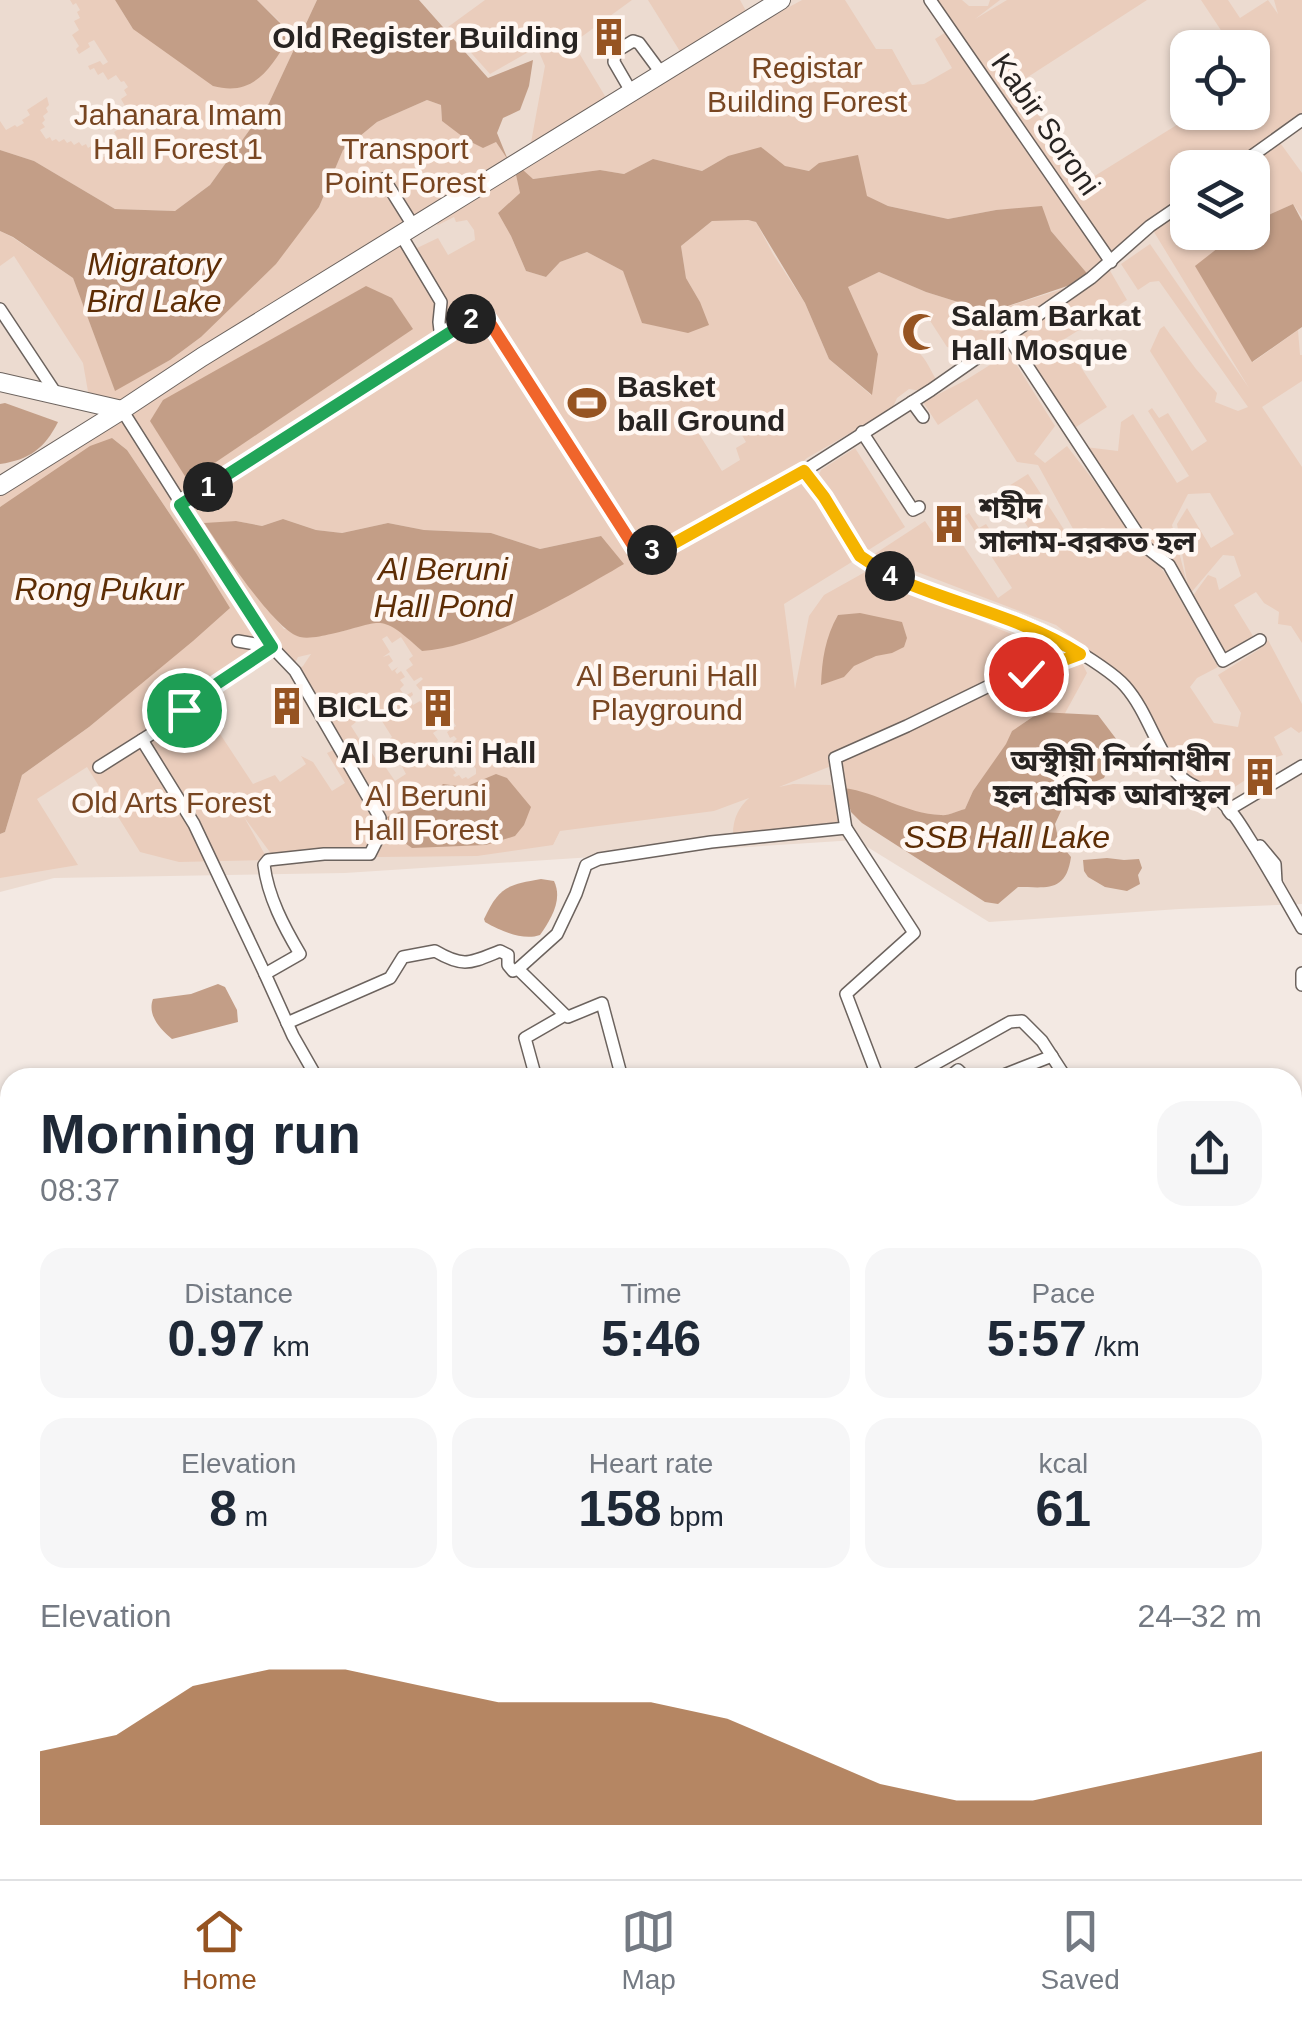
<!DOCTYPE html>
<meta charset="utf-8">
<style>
body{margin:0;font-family:Arial,"Noto Sans Bengali",sans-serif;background:#f6f6f7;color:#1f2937;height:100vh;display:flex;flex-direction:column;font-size:38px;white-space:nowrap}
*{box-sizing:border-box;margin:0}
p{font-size:32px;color:#747a83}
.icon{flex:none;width:55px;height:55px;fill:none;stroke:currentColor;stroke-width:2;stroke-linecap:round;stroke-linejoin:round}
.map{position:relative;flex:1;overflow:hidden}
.panel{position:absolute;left:0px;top:1068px;width:1302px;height:812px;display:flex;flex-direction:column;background:#fff;border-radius:30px 30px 0 0;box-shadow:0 2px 8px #0004}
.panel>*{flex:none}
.buttons{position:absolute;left:1170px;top:30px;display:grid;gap:20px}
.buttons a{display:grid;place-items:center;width:100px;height:100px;border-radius:20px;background:#fff;box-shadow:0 2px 8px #0004;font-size:50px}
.pin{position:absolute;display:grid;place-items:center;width:85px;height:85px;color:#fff;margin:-42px;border:5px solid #fff;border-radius:50%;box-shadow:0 2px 10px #0007}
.km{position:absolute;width:50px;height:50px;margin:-25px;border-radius:50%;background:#222;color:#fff;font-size:28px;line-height:50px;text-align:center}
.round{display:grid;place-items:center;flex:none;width:105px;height:105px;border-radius:30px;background:#f6f6f7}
.headline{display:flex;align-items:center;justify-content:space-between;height:170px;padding:0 40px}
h1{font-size:55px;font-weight:800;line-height:75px}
.metrics{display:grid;grid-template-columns:repeat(3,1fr);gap:15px;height:170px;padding:10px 40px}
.metrics div{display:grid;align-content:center;border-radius:25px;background:#f6f6f7;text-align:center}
.metrics b{font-size:50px;font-weight:800}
.metrics small{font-size:28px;font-weight:400}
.metrics p{font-size:28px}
.chart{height:280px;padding:20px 40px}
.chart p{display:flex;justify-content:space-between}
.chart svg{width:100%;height:180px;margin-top:10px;fill:#965422;opacity:.7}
.tab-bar{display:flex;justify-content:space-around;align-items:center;height:140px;border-top:2px solid #e0e1e3;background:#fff;font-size:28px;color:#747a83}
.tab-bar a{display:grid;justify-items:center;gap:5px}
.tab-bar .selected{color:#965422}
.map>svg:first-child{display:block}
</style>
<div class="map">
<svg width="1302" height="1879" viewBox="0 0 1302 1879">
<rect width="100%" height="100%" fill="#f3e9e3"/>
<!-- built -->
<path fill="#ecdbd0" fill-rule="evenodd" d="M0,0h1302v904l-123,5 -190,13 -133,-82 -511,33 -291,5 -54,14zM1188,48h64v64h-64zM1188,168h64v64h-64z"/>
<!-- green -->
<g fill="#eacdbc" fill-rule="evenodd">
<polygon points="70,0 115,0 133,29 280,22 257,0 317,0 269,103 210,185 175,211 115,209 34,161 0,150 0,121 6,130 15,125 17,127 24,123 22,120 30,115 27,110 47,97 49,105 46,108 48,112 43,116 45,120 42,123 45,127 40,130 46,139 50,137 52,141 56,139 59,142 64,139 67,143 71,141 74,145 79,142 82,146 86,144 88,148 93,145 102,158 122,146 114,132 121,128 116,120 122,116 119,110 125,106 121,99 127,95 124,90 128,87 124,81 121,82 116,75 108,80 103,72 98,75 94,68 90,70 88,66 100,61 103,65 108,62 94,40 88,43 90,47 79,54 76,49 79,46 72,35 79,30 74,21 80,18 77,12 80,10 76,3 73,5"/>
<polygon points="485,0 632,0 573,43 608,101 530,148 545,66 537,47 490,74 448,27"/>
<polygon points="648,0 740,0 746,11 709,32 681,53"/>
<path d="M802,0h43l31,49h16l20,36 12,-1 28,-16 -17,-29 11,-7 19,30 111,152 -145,-214h31l7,6h19l2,-6h10l-25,19 32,-19h140l-130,84 68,98 111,-69 56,-1v-64l-20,-1 -31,-47h27l12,18 28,-18 10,14 -4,-14h28v120l-67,47 -47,1v64l49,1 -41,33 57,96 45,-32 2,25h2v26l-40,26 40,60v176l-11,-17 -13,-2 1,-12 -15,-9 -8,-11 -22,13 19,31 -27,16 -34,-55 16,-22 8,3 3,12 22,-14 -7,-20 -11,-1 -33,39 -41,-48 -64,-99 33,4 3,-29 12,-8 44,69 12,-7 -41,-65 4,-3 7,10 9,-5 24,38 15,-10 -57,-90 10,-22 4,-3 32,43 21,24 -2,9 23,9 10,-4 -89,-126 -9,1 -12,8 -17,-26 29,-20 99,144 -98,-161 -60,51 -40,-47 -10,-24 -45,3 -48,9 -60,-13 -78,-35 -82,-15 -26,15 -49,-12 -29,15 -24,-4 -68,9 -16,-4 4,18 -22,20 12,21 16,37 20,6 14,-15 27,-10 36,19 20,52 45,9 12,-30 -14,-24 -5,-32 31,-25 36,-1 8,2 17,32 32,49 24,56 42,36 7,-41 -31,-67 32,-15 47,20 64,20 98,-31 -130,86 -2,-18 -9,-2 -22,-34 -22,14c3,14 11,19 19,29 6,7 10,17 15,25l-15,10 -13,-2 -12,9 -5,11 -85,49 -9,8 57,94 -71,44 11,85 14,-73 15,-21 43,-24 132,58 82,32 6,12 -23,42 -24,-3 -28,19 -5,13 -34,47 -8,18c-8,2 -16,7 -24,6 -31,0 -67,-19 -97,-27l-8,-24 -57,23 14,-3 38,1 10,34 -9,6 -64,8 -35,1c0,-16 6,-27 16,-36l-35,13 -154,20 -7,14 -76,11 -100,1 2,-17 -9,14 -98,1 -28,-38 24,43 -89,2 -39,-10 -53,-85 -50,32 41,66 -78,13v-44l5,-2 17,-57 67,-48 140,-119 -33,-55 -69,-103 -15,-12 -112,69v-19l122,-78 -32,-7 -7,-40 -69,-107 -14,10v-35l12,6 61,41 42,112 55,-30 31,-23 19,-20 99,-110 24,-57 34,-28 50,-22 14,5 1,16 54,21 12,18 -107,75 40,67v36l42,-30 -39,23 -1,-34 -28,-48 23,-11 10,17 27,-15 -1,-10 -7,-10 -11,2 -2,-5 -16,8 -8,-4 202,-128zM392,298l20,31 -224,151 -10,-17zM728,412l18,30 -10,6 4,12 -18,11 -26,-42zM1210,493l24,41 -23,14 -24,-40 -10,16 11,63 -16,-62 16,-31zM283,519l33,11 26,3 46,-10 36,7 67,3 49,16 61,-13 -179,115 -27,-25 -19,-5 -36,11 -56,-3 -36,-45 -44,-60 32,-3 26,5zM387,636l5,7 9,-6 12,19 -4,3 4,6 -7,5 8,11 7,-4 2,2 -7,6 4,5 5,-3 4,5 8,-5 4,7 -4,3 2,4 -4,3 3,4 5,-4 3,4 5,-4 4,6 -6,5 7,11 -9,6 3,6 4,-2 3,3 -6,5 9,13 5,-4 2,3 4,-2 3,5 -3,3 5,7v5l-8,5 -2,-2 -4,2 -3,-4 -4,2 -2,-2 3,-2 -5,-7 6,-5 -3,-4 -3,3 -2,-4 3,-2 -8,-11 -6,5 -3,-4 3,-4 -5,-7 6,-4 -6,-7 -3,1 -2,-2 4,-3 -6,-10 -5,2 3,-4 -4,-5 -7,4 -4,-7 4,-3 -1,-3 -7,4 -5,-7 4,-4 -4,-5 5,-3 -4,-6 -4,3 -2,-3 3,-4 -6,4 -4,-6 5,-4 -4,-6 -6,2 7,-5 -8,-13zM272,647l20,22 6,-12 13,-3 -8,12 -8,5 45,76 -13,6 18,30 -13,8 -19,-29 -12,-6 5,8 -26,18 -5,-7 -22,9 -54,-82zM359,695l11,17 5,-2 17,27 -4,3 18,34 -11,7 -13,-19 -3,2 -11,-17 -3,1 -14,-22 5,-4 -10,-18z"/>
<polygon points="1278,140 1302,173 1302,217 1293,204 1253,222 1252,168 1238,168"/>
<polygon points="1109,269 1127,300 1063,340 1107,407 1073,429 1013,338"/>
<polygon points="1009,353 1055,426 1034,454 1045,463 1067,446 1167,576 1218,667 1197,678 1190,687 1214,723 1238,727 1241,713 1218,675 1258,650 1268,640 1302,704 1302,731 1299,733 1291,727 1274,737 1283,755 1264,761 1256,773 1224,794 1186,783 1185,769 1109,666 1056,625 873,555 925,521 937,539 953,530 998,598 1012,588 965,516 969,513 979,528 986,524 1008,557 1036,540 1004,489 1028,474 1072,542 1078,538 1038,465 1017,462 977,399 938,425 923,402 966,380"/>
<polygon points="855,448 905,527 862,554 817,479 821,470"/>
</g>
<!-- water -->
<g fill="#c39e87">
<path d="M115,0h142l23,23 9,15c-19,31 -35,59 -76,48l-80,-57z"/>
<polygon points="317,0 419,0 488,78 533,60 529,86 520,110 503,118 497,133 508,160 496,142 483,148 467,140 442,121 441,105 427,100 377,122 343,150 319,207 276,264 201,337 170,360 115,391 73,278 13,237 0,231 0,150 34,161 115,209 175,211 210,185 269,103"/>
<polygon points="761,147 785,166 809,171 819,163 858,155 867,196 888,206 948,219 996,210 1042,206 1051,231 1091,278 990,312 926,292 879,272 848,287 878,354 872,395 829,359 805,303 756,222 748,220 712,221 681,246 686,278 700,302 709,325 688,333 642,323 623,271 587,252 560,262 546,277 526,271 511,236 498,213 520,193 516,175 523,170 533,179 600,170 624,174 653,159 702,171 728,156"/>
<polygon points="1293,204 1302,221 1302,327 1252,362 1195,266 1237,233 1252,232 1253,222"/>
<polygon points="366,286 392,298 413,329 188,481 150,421 163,400"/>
<path d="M5,403l53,19c-13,26 -29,38 -58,42v-60z"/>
<polygon points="112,438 127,450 196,553 230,608 193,641 89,727 22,775 5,832 0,834 0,507 90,446"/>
<path d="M283,519l33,11 26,3 46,-10 36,7 67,3 49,16 61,-13 23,28c-51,30 -143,84 -202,87 -44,-40 -38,-29 -91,-17 -9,2 -22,5 -31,3 -25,-6 -80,-90 -96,-114l32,-2 26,5z"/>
<path d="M860,613l42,9 5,16 -3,9 -12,6 -16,3 -22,10 -10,11 -23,8c1,-26 4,-47 17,-70z"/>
<path d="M1040,712l58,3 22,29 -16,34 -17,7 -26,26 -6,13 4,18 12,15c-5,36 -25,30 -53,30l-20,17 -13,-2 -123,-79 -11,-11 -7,-24c33,4 62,26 97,27 7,1 16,-4 24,-6l8,-18 33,-47 6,-13z"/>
<polygon points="496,774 507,778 531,807 524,825 515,836 486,845 412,848 395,836 387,817 426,801 443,784 465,787"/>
<polygon points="1107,858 1124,860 1139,859 1142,868 1138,875 1140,884 1127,891 1105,887 1088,877 1084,871 1083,860"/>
<path d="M541,879l13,2c9,19 -3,38 -14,54 -17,6 -39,-4 -55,-13l-1,-3c15,-32 23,-34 57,-40z"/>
<path d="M218,984l7,3 12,23 1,12 -66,17c-12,-10 -25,-24 -19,-40l38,-5z"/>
</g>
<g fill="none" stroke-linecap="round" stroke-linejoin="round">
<!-- street casing -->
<g stroke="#6c635e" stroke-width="14">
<g id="street">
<polyline points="930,0 1111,262"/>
<polyline points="632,93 614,62 615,52 633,41 639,43 662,74"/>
<polyline points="1235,168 1302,120"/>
<polyline points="384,179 414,227"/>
<polyline points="401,235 441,302 439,322 441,339"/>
<polyline points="0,309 57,395"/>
<polyline points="1009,338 1147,548 1169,565 1223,661 1260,640"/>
<polyline points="912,402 923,417"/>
<polyline points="862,432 913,510 919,507"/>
<path d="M804,471l20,26 36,59c61,44 133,47 196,82 17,10 57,34 69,48 22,25 30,59 50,85 12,15 30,18 44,29 16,12 26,33 37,49 16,26 31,53 46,79"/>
<polyline points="180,505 483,312 634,547 660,551 804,471 931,390 1091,278 1150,226 1188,200"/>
<path d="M238,641l34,6 23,24 85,147 -1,18 -9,18h-46l-56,6 -4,5c4,32 20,62 36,89l-35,20 28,62 24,42"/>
<polyline points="142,740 194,824 265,974"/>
<polyline points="99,767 180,716 194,699 272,647 122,410"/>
<polyline points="1231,814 1228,810 1302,766"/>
<polyline points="846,829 835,758 907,726 993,684 1080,654"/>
<polyline points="1260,846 1275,864 1276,882"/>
<polyline points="518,969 565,1015"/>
<polyline points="1302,973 1302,985"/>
<path d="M287,1023l103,-45 13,-21 32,-6c29,17 35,12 65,0l8,4v10l5,6 5,-2 39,-35 19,-40 10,-29 13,-6 112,-17 135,-14 68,105 -68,61 32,84"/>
<polyline points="536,1078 525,1038 565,1015 568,1017 602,1003 622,1078"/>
<polyline points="910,1078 1010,1022 1022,1021 1042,1041 1066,1078"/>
<polyline points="948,1078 958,1070 966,1078"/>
<polyline points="996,1078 1052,1056"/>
<polyline points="0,1169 10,1158"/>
<polyline points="1299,1199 1302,1207"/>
<polyline points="1292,1341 1302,1331"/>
<polyline points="0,1509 10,1518"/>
<polyline points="1292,1734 1302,1746"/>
<polyline points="707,1870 711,1879"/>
<polyline points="644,1879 660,1870"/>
<polyline points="980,1879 985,1870"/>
</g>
</g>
<!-- secondary casing -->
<g stroke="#6c635e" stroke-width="20">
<g id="secondary">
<polyline points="0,382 122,410"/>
<polyline points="0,486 122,410 202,357 781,0"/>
</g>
</g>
<!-- street -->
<use href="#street" stroke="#fff" stroke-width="11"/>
<!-- secondary -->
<use href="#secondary" stroke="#fff" stroke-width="18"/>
</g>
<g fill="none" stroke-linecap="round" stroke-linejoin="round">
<!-- split-1 casing -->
<g stroke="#fff" stroke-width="20">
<polyline id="split-1" points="184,710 194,699 272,647 180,505 208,487"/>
</g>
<!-- split-2 casing -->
<g stroke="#fff" stroke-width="20">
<polyline id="split-2" points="208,487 471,319"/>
</g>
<!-- split-3 casing -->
<g stroke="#fff" stroke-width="20">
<polyline id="split-3" points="471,319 483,312 634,547 652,550"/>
</g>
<!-- split-4 casing -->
<g stroke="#fff" stroke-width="20">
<polyline id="split-4" points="652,550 660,551 804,471 824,497 860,556 890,576"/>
</g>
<!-- split-5 casing -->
<g stroke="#fff" stroke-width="20">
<path id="split-5" d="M890,576c65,29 129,40 190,78l-54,20"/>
</g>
<!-- split-1 -->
<use href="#split-1" stroke="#22a559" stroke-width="12"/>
<!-- split-2 -->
<use href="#split-2" stroke="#22a559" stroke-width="12"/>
<!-- split-3 -->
<use href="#split-3" stroke="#f0652b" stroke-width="12"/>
<!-- split-4 -->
<use href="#split-4" stroke="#f5b400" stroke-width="12"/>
<!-- split-5 -->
<use href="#split-5" stroke="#f5b400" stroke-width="12"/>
</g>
<!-- icons -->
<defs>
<g id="building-bare" transform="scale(3)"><path d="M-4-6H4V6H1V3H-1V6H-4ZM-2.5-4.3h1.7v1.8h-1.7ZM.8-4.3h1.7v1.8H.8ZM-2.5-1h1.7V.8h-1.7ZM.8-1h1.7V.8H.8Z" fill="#965422" stroke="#fff7f2" stroke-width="2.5" paint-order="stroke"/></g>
<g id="mosque-bare" transform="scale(3)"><path d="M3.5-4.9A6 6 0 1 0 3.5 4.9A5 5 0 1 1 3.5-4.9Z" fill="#965422" stroke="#fff7f2" stroke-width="2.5" paint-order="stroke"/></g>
<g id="stadium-bare" transform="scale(3)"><path d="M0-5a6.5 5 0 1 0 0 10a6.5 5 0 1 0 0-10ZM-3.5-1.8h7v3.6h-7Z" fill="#965422" stroke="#fff7f2" stroke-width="2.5" paint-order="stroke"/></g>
</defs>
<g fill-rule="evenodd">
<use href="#building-bare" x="609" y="37"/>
<use href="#mosque-bare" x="921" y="332"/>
<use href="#stadium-bare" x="587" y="403"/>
<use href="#building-bare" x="949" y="524"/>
<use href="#building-bare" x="287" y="706"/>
<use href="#building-bare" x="438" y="708"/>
<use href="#building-bare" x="1260" y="777"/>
</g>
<g text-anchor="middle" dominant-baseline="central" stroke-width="9" stroke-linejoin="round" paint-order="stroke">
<!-- poi labels -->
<g font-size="30" font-weight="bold" fill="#282422" stroke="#fff7f2" text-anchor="start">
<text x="579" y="37" text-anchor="end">Old Register Building</text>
<text x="951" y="315">Salam Barkat<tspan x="951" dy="34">Hall Mosque</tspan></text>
<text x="617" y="386">Basket<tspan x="617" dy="34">ball Ground</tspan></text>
<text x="979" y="507">শহীদ<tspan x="979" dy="34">সালাম-বরকত হল</tspan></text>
<text x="317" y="706">BICLC</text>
<text x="438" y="752" text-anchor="middle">Al Beruni Hall</text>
<text x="1230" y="760" text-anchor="end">অস্থীয়ী নির্মানাধীন<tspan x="1230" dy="34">হল শ্রমিক আবাস্থল</tspan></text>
</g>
<!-- park labels -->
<g font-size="30" fill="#784622" stroke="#fff7f2">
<text x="807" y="67">Registar<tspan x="807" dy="34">Building Forest</tspan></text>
<text x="178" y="114">Jahanara Imam<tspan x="178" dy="34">Hall Forest 1</tspan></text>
<text x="405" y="148">Transport<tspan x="405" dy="34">Point Forest</tspan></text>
<text x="667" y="675">Al Beruni Hall<tspan x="667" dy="34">Playground</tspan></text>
<text x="426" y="795">Al Beruni<tspan x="426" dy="34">Hall Forest</tspan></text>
<text x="171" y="802">Old Arts Forest</text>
</g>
<!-- street labels -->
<g font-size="30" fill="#282422" stroke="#fff7f2">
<text transform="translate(1046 124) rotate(55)">Kabir Soroni</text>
</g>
<!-- water labels -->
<g font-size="32" font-style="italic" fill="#5d2d05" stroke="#fff7f2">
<text x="154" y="264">Migratory<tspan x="154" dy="37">Bird Lake</tspan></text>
<text x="443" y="569">Al Beruni<tspan x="443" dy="37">Hall Pond</tspan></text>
<text x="99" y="589">Rong Pukur</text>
<text x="1007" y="837">SSB Hall Lake</text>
</g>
</g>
</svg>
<div class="buttons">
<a><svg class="icon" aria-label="locate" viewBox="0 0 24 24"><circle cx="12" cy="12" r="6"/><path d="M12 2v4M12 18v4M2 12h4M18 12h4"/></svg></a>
<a><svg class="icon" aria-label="layers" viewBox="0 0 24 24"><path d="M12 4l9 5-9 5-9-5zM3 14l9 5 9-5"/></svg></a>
</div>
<div class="pin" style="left:184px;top:710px;background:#1e9e55"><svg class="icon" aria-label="arrive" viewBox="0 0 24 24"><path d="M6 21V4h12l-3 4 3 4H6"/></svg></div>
<div class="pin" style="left:1026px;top:674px;background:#d93025"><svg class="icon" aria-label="check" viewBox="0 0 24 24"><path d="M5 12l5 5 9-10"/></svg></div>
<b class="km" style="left:208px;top:487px">1</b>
<b class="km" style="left:471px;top:319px">2</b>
<b class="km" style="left:652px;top:550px">3</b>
<b class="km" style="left:890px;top:576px">4</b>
<section class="panel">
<div class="headline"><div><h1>Morning run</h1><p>08:37</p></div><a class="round"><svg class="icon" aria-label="share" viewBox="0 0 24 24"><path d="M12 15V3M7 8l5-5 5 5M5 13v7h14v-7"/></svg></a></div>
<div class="metrics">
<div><p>Distance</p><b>0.97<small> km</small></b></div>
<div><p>Time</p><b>5:46</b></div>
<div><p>Pace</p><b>5:57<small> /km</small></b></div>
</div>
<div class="metrics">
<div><p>Elevation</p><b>8<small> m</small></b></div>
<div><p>Heart rate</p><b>158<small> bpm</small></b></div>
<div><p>kcal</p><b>61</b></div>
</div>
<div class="chart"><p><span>Elevation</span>24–32 m</p>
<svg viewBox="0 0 160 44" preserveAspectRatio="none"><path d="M0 44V26L10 22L20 10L30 6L40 6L50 10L60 14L70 14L80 14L90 18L100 26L110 34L120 38L130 38L140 34L150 30L160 26V44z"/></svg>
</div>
</section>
</div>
<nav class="tab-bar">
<a class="selected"><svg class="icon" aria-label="home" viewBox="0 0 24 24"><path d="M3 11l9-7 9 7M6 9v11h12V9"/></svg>Home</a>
<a><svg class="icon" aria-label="map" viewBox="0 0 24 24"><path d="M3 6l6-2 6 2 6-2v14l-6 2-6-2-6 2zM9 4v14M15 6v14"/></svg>Map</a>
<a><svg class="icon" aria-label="saved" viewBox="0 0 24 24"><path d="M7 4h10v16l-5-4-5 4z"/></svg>Saved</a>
</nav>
